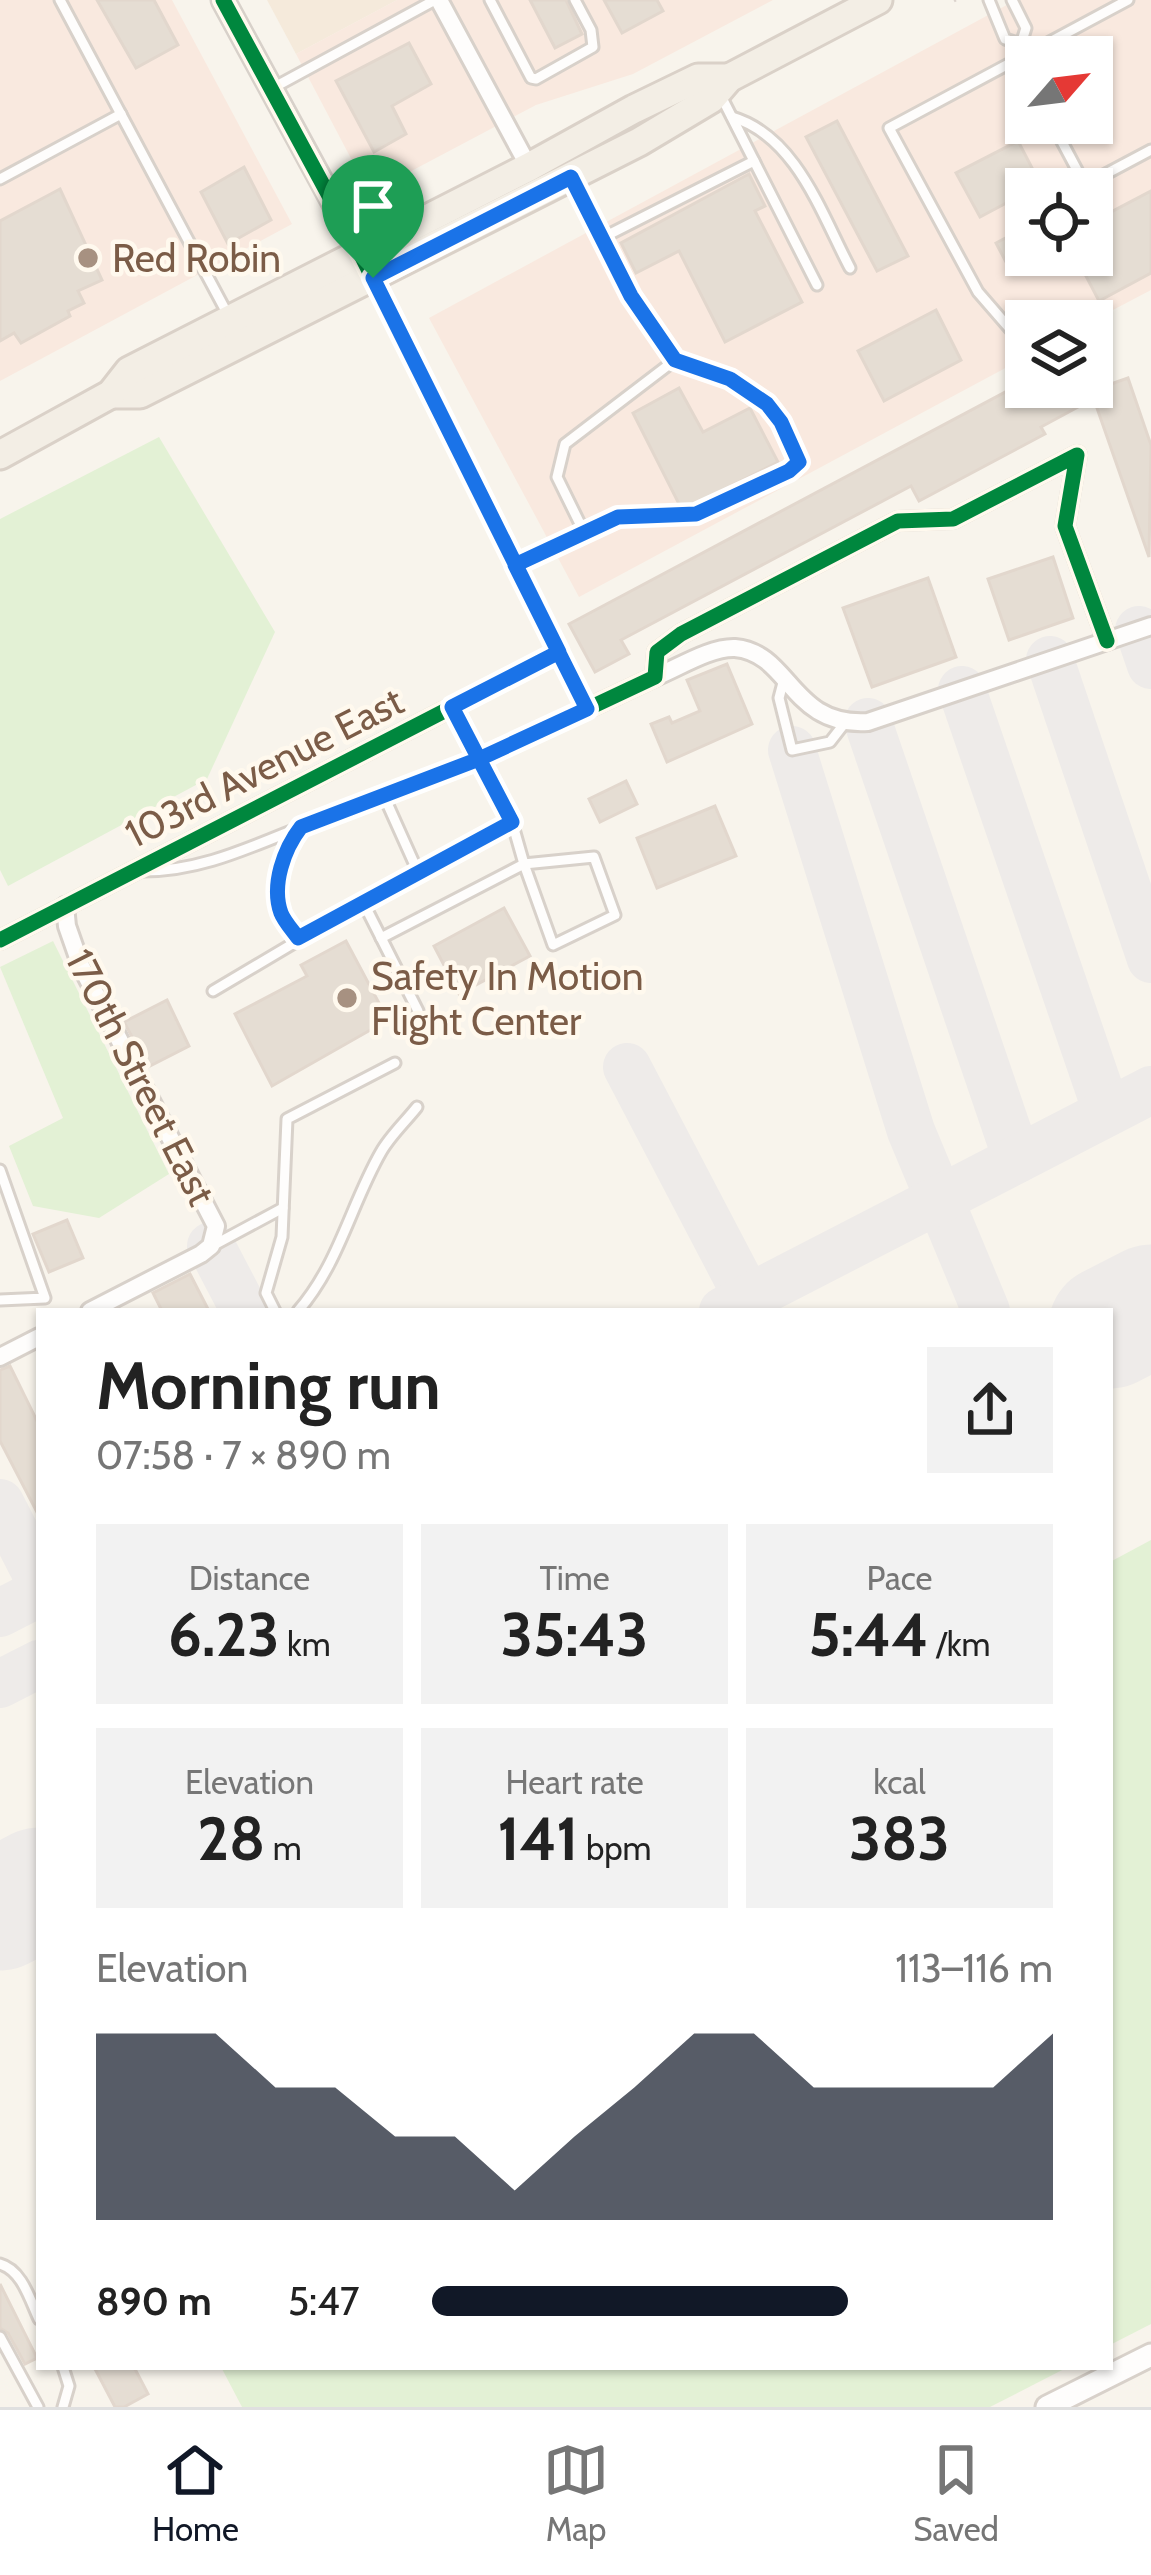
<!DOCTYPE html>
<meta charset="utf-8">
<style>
body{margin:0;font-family:Cabin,sans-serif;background:#f2f2f2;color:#222;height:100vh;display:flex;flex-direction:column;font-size:45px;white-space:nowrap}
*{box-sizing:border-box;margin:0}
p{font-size:39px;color:#767676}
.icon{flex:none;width:66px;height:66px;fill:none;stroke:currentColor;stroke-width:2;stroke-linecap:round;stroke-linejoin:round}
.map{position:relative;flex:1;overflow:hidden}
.details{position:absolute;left:36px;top:1308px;width:1077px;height:1062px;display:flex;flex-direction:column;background:#fff;border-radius:0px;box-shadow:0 3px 9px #0004}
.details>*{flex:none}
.needle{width:78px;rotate:62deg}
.tools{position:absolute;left:1005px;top:36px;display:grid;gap:24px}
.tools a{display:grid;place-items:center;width:108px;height:108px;border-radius:0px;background:#fff;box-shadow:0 3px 9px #0004;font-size:60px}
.pin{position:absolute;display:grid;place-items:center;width:102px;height:102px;color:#fff;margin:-123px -51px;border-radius:50% 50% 50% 0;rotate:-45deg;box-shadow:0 0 12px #0007}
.pin .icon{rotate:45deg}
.round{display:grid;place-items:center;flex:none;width:126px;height:126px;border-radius:0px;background:#f2f2f2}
.summary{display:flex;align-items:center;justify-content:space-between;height:204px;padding:0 60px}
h1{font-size:66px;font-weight:700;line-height:90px}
.stats{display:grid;grid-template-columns:repeat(3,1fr);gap:18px;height:204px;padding:12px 60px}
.stats div{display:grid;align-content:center;border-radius:0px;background:#f2f2f2;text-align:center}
.stats b{font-size:60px;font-weight:700}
.stats small{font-size:33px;font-weight:400}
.stats p{font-size:33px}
.chart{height:336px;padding:24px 60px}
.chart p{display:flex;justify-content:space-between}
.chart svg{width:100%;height:216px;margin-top:12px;fill:#111827;opacity:.7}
ul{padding:0 60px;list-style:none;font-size:39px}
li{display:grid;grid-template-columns:192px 144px 1fr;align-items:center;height:90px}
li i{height:30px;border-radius:15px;background:#111827}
.tabs{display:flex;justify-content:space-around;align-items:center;height:168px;border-top:3px solid #e0e0e0;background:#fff;font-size:33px;color:#767676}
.tabs a{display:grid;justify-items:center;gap:6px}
.tabs .on{color:#111827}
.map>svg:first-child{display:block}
</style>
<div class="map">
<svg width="1151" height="2407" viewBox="0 0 1151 2407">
<rect width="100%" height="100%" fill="#f8f4ec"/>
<!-- residential -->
<polygon fill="#f5eadb" points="267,0 397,0 296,54"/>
<!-- commercial -->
<g fill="#f9e9df" fill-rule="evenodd">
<polygon points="0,0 172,0 292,224 0,381"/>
<polygon points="397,0 773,0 633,74 536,105 383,186 380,180 366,187 296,54"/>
<path d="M1016,0h135v290l-59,31h-66v36l-447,240 -150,-279zM1026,57h66v66h-66zM1026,189h66v66h-66z"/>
</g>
<!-- green -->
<g fill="#e3f1d5">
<polygon points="159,437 275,632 207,779 8,886 0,870 0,519"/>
<polygon points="53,941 169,1174 99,1218 33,1206 9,1146 63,1118 0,967"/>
<polygon points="1151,1540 1151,2324 1110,2345 1110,1562"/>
<polygon points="221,2367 1068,2367 990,2407 242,2407"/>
</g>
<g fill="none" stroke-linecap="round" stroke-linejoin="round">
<!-- taxiway -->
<g stroke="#eeebe9" stroke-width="48">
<polyline points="1139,630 1151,665"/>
<polyline points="1050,660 1151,959"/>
<polyline points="962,690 1107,1112"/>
<polyline points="868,722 1017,1159"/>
<polyline points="792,750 911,1131 986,1311"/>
<polyline points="627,1067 748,1298"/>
<polyline points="211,1246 245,1311"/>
<polyline points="723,1311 1151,1090"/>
<polyline points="0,1503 39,1579"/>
<polyline points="0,1613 39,1593"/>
<polyline points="0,1684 39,1664"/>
</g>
<!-- runway -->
<g stroke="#eeebe9" stroke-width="123">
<polyline points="1110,1327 1151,1306"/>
<polyline points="0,1909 39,1889"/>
</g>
</g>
<!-- building -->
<g fill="#e5ddd3" stroke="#e2d7cd" stroke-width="3">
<polygon points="97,0 154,0 178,45 136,68"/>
<polygon points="530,0 566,0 582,34 555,48"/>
<polygon points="604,0 657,0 663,11 622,33"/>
<polygon points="409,43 431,84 392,106 406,134 374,152 336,81"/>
<polygon points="837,121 908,256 877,271 806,137"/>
<polygon points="1018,141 1043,189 1026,189 1026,225 1012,200 980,217 956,173"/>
<polygon points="244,167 271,220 228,244 201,192"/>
<polygon points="749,174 765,206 755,211 802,302 725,342 679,251 636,273 621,243"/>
<polygon points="60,189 102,280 78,291 84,303 68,311 70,316 21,343 14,333 0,341 0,221"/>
<polygon points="1151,191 1151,273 1099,301 1075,255 1092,255 1092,222"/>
<polygon points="1026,227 1026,256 1008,266 996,243"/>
<polygon points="936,310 961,360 884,401 858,351"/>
<polygon points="1128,378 1151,445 1149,557 1091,391"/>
<polygon points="1026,381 1026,387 1070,387 1080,406 1041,427 1045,434 919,501 911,486 621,640 629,654 595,672 569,624"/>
<polygon points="679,388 703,432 750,408 778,462 693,505 680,506 633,413"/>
<polygon points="1053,557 1073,618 1009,640 988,579"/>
<polygon points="928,578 956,657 872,687 843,608"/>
<polygon points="727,664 752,724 667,762 651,724 669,717 672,723 700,711 687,680"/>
<polygon points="626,781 637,804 600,822 589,799"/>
<polygon points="715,806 736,856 657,888 637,838"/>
<polygon points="504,908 530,956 459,994 434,946"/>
<polygon points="346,941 388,1020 272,1086 235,1014 307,976 301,965"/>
<polygon points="167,1000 189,1046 148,1067 124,1022"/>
<polygon points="67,1220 83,1258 49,1272 33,1234"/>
<polygon points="190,1274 209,1311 162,1311 153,1293"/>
<polygon points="10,1366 39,1425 39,1516 0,1441 0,1370"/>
<polygon points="0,2284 37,2358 25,2364 8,2333 0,2328"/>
<polygon points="94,2367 134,2367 148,2394 124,2407 115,2407"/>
</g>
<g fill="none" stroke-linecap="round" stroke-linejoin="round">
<!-- service casing -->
<g stroke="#d8d1ca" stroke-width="15">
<g id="service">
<polyline points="60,0 227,313"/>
<polyline points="490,0 531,78 536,79 593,47 591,30 575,0"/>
<polyline points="989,0 1005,39 1021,44"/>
<polyline points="1012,0 1026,28 1021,44 1026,54"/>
<polyline points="271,89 435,0"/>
<polyline points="721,96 817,285"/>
<path d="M732,117c64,19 89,96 118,151"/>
<polyline points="1052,123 1085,185 1151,150"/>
<polyline points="0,179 121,114"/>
<polyline points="602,238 754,161"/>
<polyline points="1017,337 978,292 889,128 1128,0"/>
<polyline points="584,532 557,477 565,444 675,360"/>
<polyline points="515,565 618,517 696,514 789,471 799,462 781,422 767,404 730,379 675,360 631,296 573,182"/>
<polyline points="784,679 779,698 792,750 830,742 844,724"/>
<path d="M140,871c56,1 104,-21 156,-42"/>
<polyline points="418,872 383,794 479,759 587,709"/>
<polyline points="363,902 418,1011"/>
<polyline points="298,938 281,913 278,886 287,846 301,827 383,794"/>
<polyline points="381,938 524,864 553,945 615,915 594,857 524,864 512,822 451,707"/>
<polyline points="213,991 363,902 512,822"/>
<polyline points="0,1170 45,1298 0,1300"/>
<polyline points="214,1245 283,1208"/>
<polyline points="275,1311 266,1293 282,1237 287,1119 395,1063"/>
<path d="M298,1311c41,-47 53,-107 83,-159 9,-16 25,-31 36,-45"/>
<path d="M0,2264c22,6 30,36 39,55"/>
<polyline points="0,2337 38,2407"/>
<polyline points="63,2407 69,2386 63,2367"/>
</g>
</g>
<!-- minor casing -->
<g stroke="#d8d1ca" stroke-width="22">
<g id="minor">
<polyline points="439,0 529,167"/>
<polyline points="373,278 587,709 655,677 657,652 681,634 898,521 953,519 1077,455 1065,526 1107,641"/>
<path d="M655,677c23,-9 55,-30 80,-29 56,5 55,79 133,74l283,-96"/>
<polyline points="65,906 67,926 81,966 216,1226 211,1246 201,1254 90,1311"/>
<polyline points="0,940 559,652"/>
<polyline points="0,1357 39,1337"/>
</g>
</g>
<!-- tertiary casing -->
<g stroke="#d8d1ca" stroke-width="27">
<g id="tertiary">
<polyline points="223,0 366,263"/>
<polyline points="1047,2407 1151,2355"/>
</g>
</g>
<!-- primary casing -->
<g stroke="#dad1c8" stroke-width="33">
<g id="primary">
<polyline points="111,394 140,394 639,142 711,99 729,78 878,0"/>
<polyline points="0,455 111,394 129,371 529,167 634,109 698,78 729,78"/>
</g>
</g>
<!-- path -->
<polyline stroke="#dcd3cd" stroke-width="3" stroke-dasharray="3 9" stroke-linecap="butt" points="954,1 956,0"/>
<!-- service -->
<use href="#service" stroke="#fefdfc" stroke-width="9"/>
<!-- minor -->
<use href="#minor" stroke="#fefdfc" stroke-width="16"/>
<!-- tertiary -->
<use href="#tertiary" stroke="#fefdfc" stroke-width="21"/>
<!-- primary -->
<use href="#primary" stroke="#f3eee5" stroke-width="27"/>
<!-- cycleway casing -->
<g stroke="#fff9ee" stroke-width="22">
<g id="cycleway">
<polyline points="223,0 360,253 587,709 655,677 657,652 681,634 898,521 953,519 1077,455 1065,526 1107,641"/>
<polyline points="0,940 559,652"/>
</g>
</g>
<!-- cycleway -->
<use href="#cycleway" stroke="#00873e" stroke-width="15"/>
</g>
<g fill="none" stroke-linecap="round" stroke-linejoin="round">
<!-- route casing -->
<g stroke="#fff" stroke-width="24">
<path id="route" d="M373,278l186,374 -107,55 27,52 -178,68c-17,22 -30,58 -20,86 3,8 12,18 17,25l214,-116 -33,-63 108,-50 -72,-144 103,-48 78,-3 93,-43 10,-9 -18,-40 -14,-18 -37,-25 -55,-19 -44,-64 -60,-119 -198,101"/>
</g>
<!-- route -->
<use href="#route" stroke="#1a73e8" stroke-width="15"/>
</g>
<!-- markers -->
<g fill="#a79181" stroke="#fff9ee" stroke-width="4.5">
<circle cx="88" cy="258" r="12"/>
<circle cx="347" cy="998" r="12"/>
</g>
<g text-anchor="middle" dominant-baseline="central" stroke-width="9" stroke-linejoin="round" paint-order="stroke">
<!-- poi labels -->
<g font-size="39" fill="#7b5c47" stroke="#fff9ee" text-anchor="start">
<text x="112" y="258">Red Robin</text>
<text x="371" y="976">Safety In Motion<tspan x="371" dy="45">Flight Center</tspan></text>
</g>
<!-- street labels -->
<g font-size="39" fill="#7b5c47" stroke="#fff9ee">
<text transform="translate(264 767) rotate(-27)">103rd Avenue East</text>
<text transform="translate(141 1077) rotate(63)">170th Street East</text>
</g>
</g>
</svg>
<div class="tools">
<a><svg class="needle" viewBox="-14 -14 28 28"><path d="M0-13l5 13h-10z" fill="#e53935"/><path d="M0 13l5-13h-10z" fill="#767676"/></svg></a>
<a><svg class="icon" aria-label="locate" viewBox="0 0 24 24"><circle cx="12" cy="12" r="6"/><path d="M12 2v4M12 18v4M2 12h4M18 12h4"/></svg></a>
<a><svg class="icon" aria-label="layers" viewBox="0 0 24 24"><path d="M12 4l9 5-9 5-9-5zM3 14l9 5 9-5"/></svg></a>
</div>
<div class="pin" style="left:373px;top:278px;background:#1e9e55"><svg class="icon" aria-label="arrive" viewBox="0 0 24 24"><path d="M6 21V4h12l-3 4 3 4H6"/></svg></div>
<section class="details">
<div class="summary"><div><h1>Morning run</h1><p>07:58 · 7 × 890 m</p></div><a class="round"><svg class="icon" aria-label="share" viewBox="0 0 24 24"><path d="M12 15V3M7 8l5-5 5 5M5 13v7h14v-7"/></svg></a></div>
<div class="stats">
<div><p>Distance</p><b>6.23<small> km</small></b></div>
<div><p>Time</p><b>35:43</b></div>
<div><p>Pace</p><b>5:44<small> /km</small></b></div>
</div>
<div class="stats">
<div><p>Elevation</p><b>28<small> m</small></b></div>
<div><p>Heart rate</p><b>141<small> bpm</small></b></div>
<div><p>kcal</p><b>383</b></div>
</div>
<div class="chart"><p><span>Elevation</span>113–116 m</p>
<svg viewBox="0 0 160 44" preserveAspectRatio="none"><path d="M0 44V6L10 6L20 6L30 17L40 17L50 27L60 27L70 38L80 27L90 17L100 6L110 6L120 17L130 17L140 17L150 17L160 6V44z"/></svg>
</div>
<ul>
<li><b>890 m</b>5:47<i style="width:67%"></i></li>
</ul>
</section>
</div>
<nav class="tabs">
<a class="on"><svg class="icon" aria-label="home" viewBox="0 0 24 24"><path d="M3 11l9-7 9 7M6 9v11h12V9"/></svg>Home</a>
<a><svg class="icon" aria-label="map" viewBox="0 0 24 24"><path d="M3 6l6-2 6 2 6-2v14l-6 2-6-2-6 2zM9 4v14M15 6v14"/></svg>Map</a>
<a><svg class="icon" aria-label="saved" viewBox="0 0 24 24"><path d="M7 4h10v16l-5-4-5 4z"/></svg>Saved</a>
</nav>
